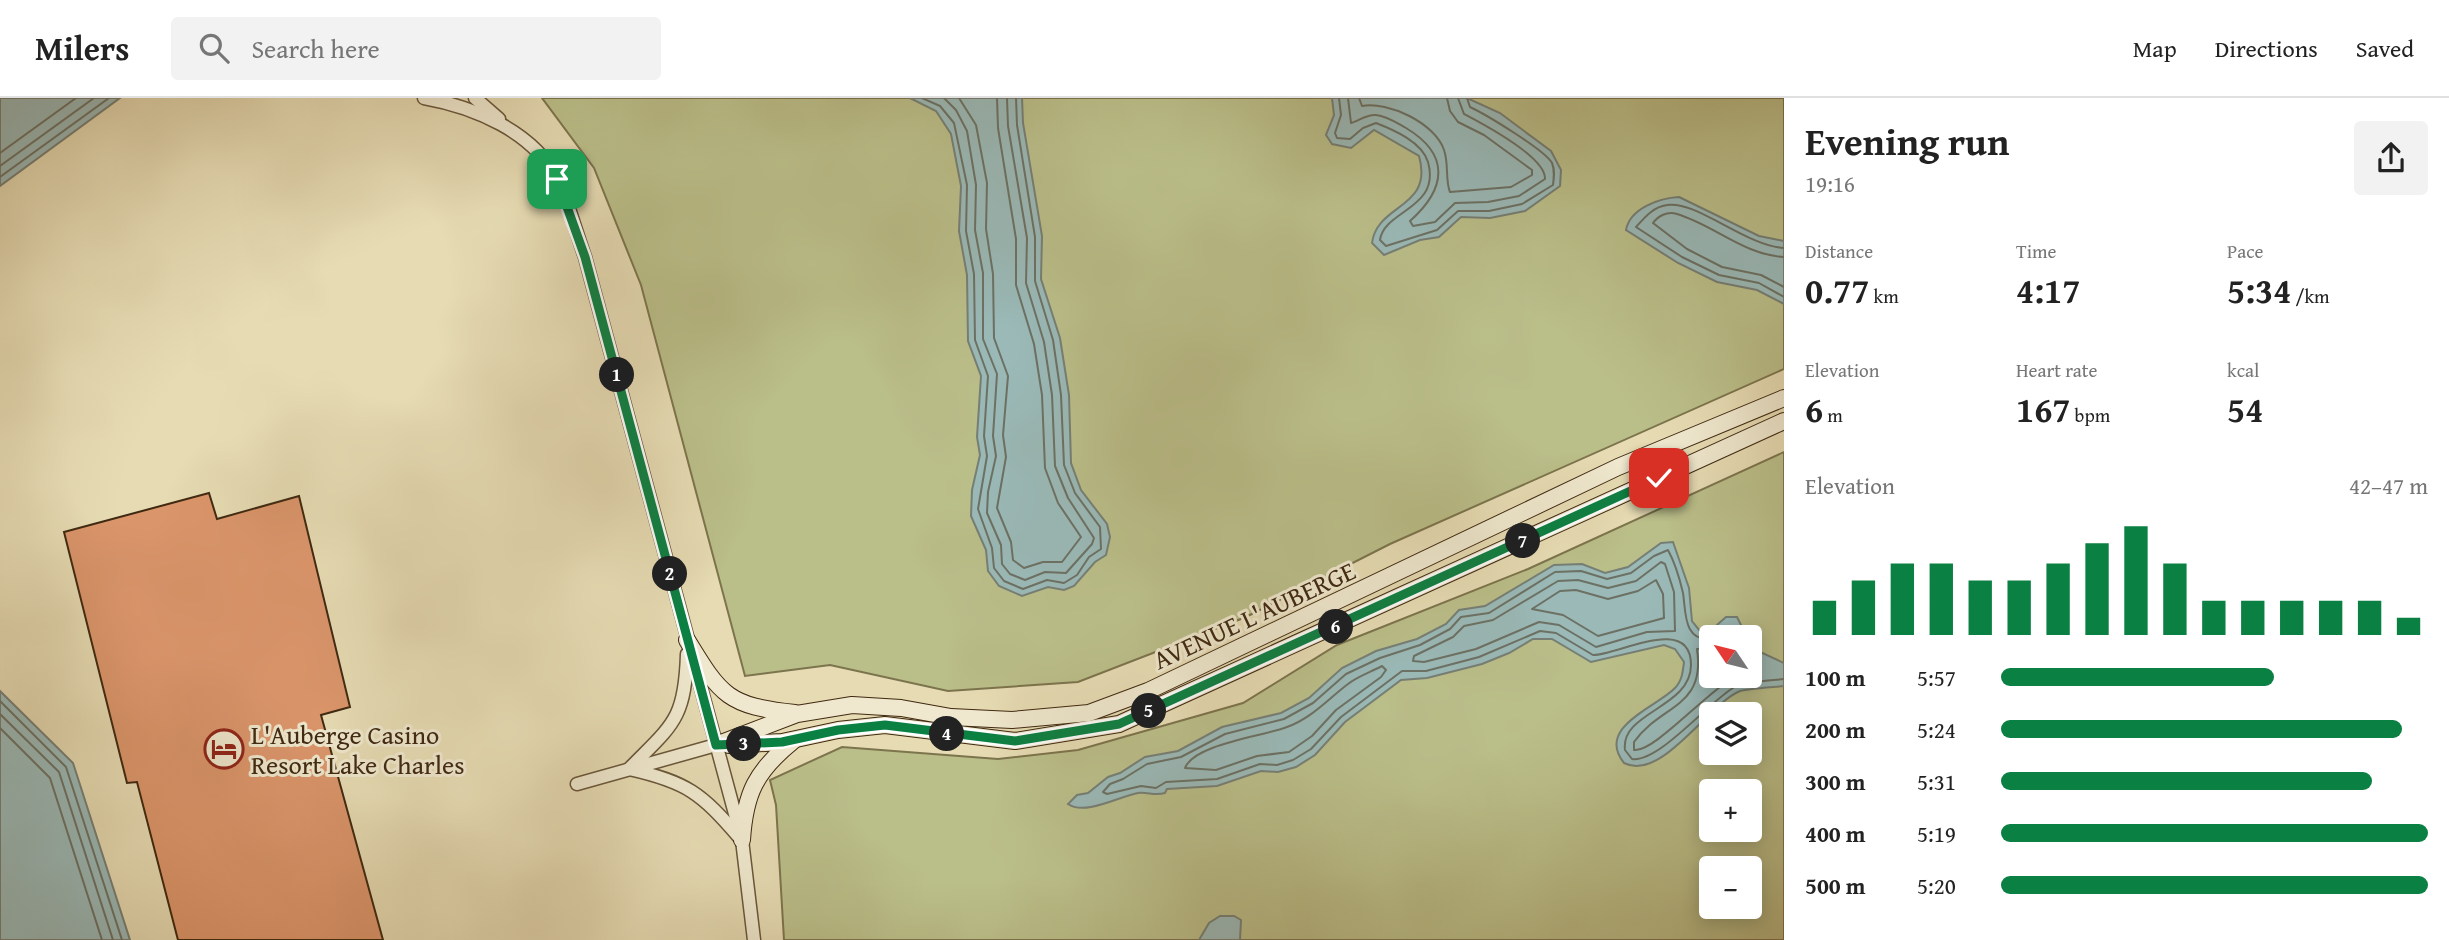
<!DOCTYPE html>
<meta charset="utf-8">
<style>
body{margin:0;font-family:"Gentium Book Plus",serif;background:#f2f2f2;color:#222;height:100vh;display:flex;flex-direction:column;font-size:26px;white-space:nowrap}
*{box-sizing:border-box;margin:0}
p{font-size:23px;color:#767676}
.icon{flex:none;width:38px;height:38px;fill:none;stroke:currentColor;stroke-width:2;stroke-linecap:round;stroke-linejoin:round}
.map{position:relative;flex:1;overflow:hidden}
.panel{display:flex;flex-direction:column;background:#fff;width:665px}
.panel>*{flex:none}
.needle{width:46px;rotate:305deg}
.controls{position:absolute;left:1699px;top:527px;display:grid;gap:14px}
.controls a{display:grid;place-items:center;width:63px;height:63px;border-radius:7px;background:#fff;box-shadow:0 4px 18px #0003;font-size:35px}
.pin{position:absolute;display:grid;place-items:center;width:60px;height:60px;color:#fff;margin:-30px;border-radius:14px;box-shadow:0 4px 10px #0006}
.km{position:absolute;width:35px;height:35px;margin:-18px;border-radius:50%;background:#222;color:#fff;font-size:19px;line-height:35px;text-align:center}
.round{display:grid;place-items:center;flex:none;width:74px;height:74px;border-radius:7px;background:#f2f2f2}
.summary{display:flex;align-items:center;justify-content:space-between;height:119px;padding:0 21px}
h1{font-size:38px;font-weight:700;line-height:52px}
.stats{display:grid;grid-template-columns:repeat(3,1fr);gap:10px;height:119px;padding:7px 21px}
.stats div{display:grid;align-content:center}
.stats b{font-size:35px;font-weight:700}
.stats small{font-size:19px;font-weight:400}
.stats p{font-size:19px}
.chart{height:196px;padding:14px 21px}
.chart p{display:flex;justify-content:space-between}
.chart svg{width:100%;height:126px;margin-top:7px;stroke:#0b8043;stroke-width:6}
ul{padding:0 21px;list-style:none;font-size:23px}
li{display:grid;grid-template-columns:112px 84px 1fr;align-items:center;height:52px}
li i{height:18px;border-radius:9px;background:#0b8043}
header{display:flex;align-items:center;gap:42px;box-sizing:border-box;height:98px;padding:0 35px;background:#fff;border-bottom:2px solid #e0e0e0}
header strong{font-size:33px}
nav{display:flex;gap:38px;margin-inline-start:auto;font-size:24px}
.search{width:490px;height:63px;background:#f2f2f2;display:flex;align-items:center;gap:18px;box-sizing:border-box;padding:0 24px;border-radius:7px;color:#767676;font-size:26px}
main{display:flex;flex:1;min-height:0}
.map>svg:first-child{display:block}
</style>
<header>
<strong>Milers</strong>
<div class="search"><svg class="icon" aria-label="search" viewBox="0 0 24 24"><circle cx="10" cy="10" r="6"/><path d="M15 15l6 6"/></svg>Search here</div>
<nav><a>Map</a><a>Directions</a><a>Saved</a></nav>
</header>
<main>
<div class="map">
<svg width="1784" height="842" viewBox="0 0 1784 842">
<rect width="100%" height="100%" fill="#e6dbb3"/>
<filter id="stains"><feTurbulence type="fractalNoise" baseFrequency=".00286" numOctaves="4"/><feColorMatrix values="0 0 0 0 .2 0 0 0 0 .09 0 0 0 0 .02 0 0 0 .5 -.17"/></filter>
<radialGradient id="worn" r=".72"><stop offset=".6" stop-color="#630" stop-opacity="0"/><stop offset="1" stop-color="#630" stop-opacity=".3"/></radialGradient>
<!-- green -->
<g fill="#babe89" stroke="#7c744d" stroke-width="2" fill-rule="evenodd">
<polygon points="542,0 1784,0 1784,271 1390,446 1246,519 1078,584 948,593 830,567 745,578 641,187 594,70"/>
<path d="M1784,354v488h-1000l-8,-135 -6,-25 72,-33 156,12 80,-9 165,-47 94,-58 191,-76zM1712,539h38v39h-38zM1712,616h38v38h-38zM1712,693h38v39h-38zM1712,770h38v38h-38z"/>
</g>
<!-- water -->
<g fill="#9ab9b7" stroke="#767f75" stroke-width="2">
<polygon points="0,0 120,0 0,88"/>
<polygon points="910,0 1022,0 1023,25 1042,138 1041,181 1060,240 1069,297 1071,365 1081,392 1107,426 1110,439 1106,457 1095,464 1074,488 1064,492 1048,489 1022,498 999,488 988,473 986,452 971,418 972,392 980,357 977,339 981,278 968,243 967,177 959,133 961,88 951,36 936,13"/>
<path d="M1332,0h135l33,15 51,38 10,19 -1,16 -35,25 -35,7 -29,-1 -22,20 -19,3 -36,15 -12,-12c5,-40 62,-34 47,-87l-45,-26 -23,18 -19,-4 -6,-9 8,-20z"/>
<path d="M1679,99l80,39 25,5v63l-27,-14 -40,-8 -39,-19 -52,-33c4,-22 34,-32 53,-33z"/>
<path d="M1673,444l16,46 3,33 8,10 8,2 18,-16h11l10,20h-35v39h38v-33l10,9 24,11v23c-9,1 -38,3 -44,5 -32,13 -78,91 -116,72 -29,-36 33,-56 51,-75 7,-7 8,-17 9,-26l-9,-13 -11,-4 -73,17 -39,-23h-19l-24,14 -27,11 -55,14 -26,2 -56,42 -30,33 -19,12 -18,5 -17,-1 -44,15 -50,3 -2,4c-10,3 -17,-1 -27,0 -18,3 -53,23 -70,11l9,-9 11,-2 20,-16 12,-4 25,-16 33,-6 44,-24 59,-14 28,-15 33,-30 34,-17 41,-12 29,-15 13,-14 26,-4 69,-41 28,-1 23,9 23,-6 33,-24z"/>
<polygon points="0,593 73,665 130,842 0,842"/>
<polygon points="1220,818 1234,818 1241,822 1240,842 1199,842 1209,825"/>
</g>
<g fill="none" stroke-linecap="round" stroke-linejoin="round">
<!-- shore -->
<g stroke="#6c7164" stroke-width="2">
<polyline points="922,0 940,8 954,25 967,87 966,133 974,176 975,242 988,278 984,338 987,358 978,411 992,450 994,470 1004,483 1023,491 1047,482 1064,485 1077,477 1089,459 1101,451 1100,429 1075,395 1064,367 1061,297 1053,242 1035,183 1035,139 1017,27 1016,0"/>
<polyline points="944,0 956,12 967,33 976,87 975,132 983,175 983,241 997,276 993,338 996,358 988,394 987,415 1001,447 1002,466 1010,476 1025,482 1045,474 1066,475 1092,446 1094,440 1068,400 1055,368 1052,297 1044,244 1026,185 1027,140 1008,28 1007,0"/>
<polyline points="959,0 976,27 987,85 986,131 993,176 994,240 1008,278 1003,337 1006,359 997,410 1011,444 1013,462 1024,470 1043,464 1062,464 1081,439 1058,405 1045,370 1042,297 1034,246 1016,187 1016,141 998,30 997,0"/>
<path d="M1339,0l2,17 -6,18 2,5 13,1 13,-11 13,-5c18,7 46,19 52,39 13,47 -44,48 -48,78l6,6 51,-16 21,-19h31l33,-7 31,-19c1,-8 2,-15 -1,-22 -7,-13 -67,-49 -82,-56l-3,-9"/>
<path d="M1348,0l3,25c7,-2 16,-9 25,-8 11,1 21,8 30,13 45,27 40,61 4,93l3,5 22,-4 20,-19 33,-1 31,-6 26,-17c1,-22 -62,-55 -81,-65l-6,-16"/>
<path d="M1359,0l3,8c26,-5 73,17 82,44 5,14 1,30 6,42l61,-5 21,-12v-5l-48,-35 -26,-13 -8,-11 -3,-13"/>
<polyline points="0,55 76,0"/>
<polyline points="0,68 94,0"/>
<polyline points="0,79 109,0"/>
<path d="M1784,150c-38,-2 -88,-48 -117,-43 -14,2 -22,12 -31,22l46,30 37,18 40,8 25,14"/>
<path d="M1784,159c-40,-2 -70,-32 -107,-43 -10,-3 -19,2 -24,9l34,26 35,18 39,8 23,12"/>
<polygon points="1661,464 1665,466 1674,494 1675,533 1647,534 1596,549 1559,527 1539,524 1476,551 1424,564 1413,563 1414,558 1453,539 1464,528 1493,522 1558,483 1578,482 1608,490 1636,483"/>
<polygon points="1656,482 1663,496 1664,520 1598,538 1563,517 1532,511 1560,493 1576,492 1608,501 1638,493"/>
<path d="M1712,541c-29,3 -26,-27 -29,-46 -3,-13 -9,-32 -15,-43l-14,6 -23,17 -24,6 -26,-8 -26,1 -66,41 -28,4 -11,12 -30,16 -40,13 -34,16 -33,29 -29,16 -59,15 -44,23 -34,7 -24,15 -13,5 -7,8 4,2 34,-8 15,2 10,-6 51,-3 43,-15 17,1 16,-5 18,-11 30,-32 61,-46h24l53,-14 61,-26 16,2 37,22c23,1 98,-42 98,10 0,43 -71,47 -66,85l7,9c27,4 77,-58 104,-73 7,-4 39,-6 48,-7"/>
<path d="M1712,550l-15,1c9,59 -36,55 -63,93v8c20,3 76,-62 103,-74"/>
<path d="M1382,568l4,4 -5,7 -45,33 -24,26 -23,16 -32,4 -41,14 -31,-2c9,-24 80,-32 102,-41 25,-9 41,-28 61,-43 10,-8 23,-12 34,-18z"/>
<polyline points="0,603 66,669 122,842"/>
<polyline points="0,616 59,674 113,842"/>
<polyline points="0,630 50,680 102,842"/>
</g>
</g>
<!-- building -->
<polygon fill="#db956b" stroke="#3f2911" stroke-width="2" points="209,395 217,421 299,398 350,609 321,617 383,842 178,842 137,684 127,685 64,434"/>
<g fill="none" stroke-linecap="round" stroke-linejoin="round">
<!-- street casing -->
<g stroke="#69563a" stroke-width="15">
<g id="street">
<path d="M424,0c51,9 110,34 134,82 11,24 18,52 27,77l157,583 12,100"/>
<polyline points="475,0 499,21"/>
<path d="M687,556c-2,66 -14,70 -58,115 58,13 72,24 110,68"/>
<polyline points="577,686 716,647"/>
</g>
</g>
<!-- secondary casing -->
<g stroke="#3f2911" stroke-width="18">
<g id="secondary">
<path d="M687,542c34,56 41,66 108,73"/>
<polyline points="716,647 797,616 852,607 901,610 951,619 1012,622 1089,615 1148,593 1618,369 1784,300"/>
<polyline points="729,647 782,644 838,632 885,627 1015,643 1119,626 1784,323"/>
<path d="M742,742c3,-47 14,-69 51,-99"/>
</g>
</g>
<!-- street -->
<use href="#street" stroke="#efe8ce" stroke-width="12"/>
<!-- secondary -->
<use href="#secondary" stroke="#efe8ce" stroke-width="16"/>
</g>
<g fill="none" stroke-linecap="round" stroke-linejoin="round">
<!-- route casing -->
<g stroke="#fff" stroke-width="14">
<polyline id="route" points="557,81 585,159 716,647 782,644 838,632 885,627 1015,643 1119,626 1659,380"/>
</g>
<!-- route -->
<use href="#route" stroke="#0b8043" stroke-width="9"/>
</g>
<!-- icons -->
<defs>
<g id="hotel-ring" transform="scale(2.0125)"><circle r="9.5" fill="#efe8ce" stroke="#8f2418" stroke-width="1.5"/><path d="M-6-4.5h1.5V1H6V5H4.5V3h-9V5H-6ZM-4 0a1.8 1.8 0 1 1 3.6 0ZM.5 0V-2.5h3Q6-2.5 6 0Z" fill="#8f2418"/></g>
</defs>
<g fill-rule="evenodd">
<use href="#hotel-ring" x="224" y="651"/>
</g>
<g text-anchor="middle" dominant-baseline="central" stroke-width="6" stroke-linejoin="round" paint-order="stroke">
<!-- street labels -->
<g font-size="26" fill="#3f2911" stroke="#efe8ce">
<text transform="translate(1254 517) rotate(-25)">AVENUE L'AUBERGE</text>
</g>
<!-- poi labels -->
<g font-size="26" fill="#3f2911" stroke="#efe8ce" text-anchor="start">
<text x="251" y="636">L'Auberge Casino<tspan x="251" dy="30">Resort Lake Charles</tspan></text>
</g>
</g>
<rect width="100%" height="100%" filter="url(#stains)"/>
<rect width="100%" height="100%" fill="url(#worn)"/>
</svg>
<div class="controls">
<a><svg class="needle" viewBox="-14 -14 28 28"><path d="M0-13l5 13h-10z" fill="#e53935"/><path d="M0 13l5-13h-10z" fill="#767676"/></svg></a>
<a><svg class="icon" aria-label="layers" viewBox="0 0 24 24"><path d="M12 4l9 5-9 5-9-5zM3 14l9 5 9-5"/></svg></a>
<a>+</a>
<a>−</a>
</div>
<div class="pin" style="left:557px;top:81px;background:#1e9e55"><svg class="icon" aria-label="arrive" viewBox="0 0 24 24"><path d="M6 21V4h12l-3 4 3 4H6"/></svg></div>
<div class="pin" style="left:1659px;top:380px;background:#d93025"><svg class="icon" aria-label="check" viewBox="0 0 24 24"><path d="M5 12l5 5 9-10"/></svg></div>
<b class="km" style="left:617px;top:277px">1</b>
<b class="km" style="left:670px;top:476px">2</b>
<b class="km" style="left:744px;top:646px">3</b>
<b class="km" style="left:947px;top:636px">4</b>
<b class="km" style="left:1149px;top:613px">5</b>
<b class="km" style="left:1336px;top:529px">6</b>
<b class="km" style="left:1523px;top:443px">7</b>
</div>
<section class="panel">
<div class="summary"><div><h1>Evening run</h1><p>19:16</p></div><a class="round"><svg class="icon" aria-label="share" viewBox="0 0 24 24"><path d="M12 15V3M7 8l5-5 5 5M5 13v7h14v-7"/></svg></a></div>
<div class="stats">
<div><p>Distance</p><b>0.77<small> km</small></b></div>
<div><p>Time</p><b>4:17</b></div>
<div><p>Pace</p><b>5:34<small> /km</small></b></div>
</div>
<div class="stats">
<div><p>Elevation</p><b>6<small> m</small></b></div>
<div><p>Heart rate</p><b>167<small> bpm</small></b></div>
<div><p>kcal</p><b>54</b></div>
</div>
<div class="chart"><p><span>Elevation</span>42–47 m</p>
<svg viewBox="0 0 160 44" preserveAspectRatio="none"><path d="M5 44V32M15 44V25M25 44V19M35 44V19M45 44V25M55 44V25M65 44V19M75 44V12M85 44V6M95 44V19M105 44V32M115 44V32M125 44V32M135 44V32M145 44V32M155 44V38"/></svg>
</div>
<ul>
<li><b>100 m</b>5:57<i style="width:64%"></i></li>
<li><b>200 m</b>5:24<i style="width:94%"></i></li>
<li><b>300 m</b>5:31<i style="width:87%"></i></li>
<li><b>400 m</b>5:19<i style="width:100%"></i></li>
<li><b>500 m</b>5:20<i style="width:100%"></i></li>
</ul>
</section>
</main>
